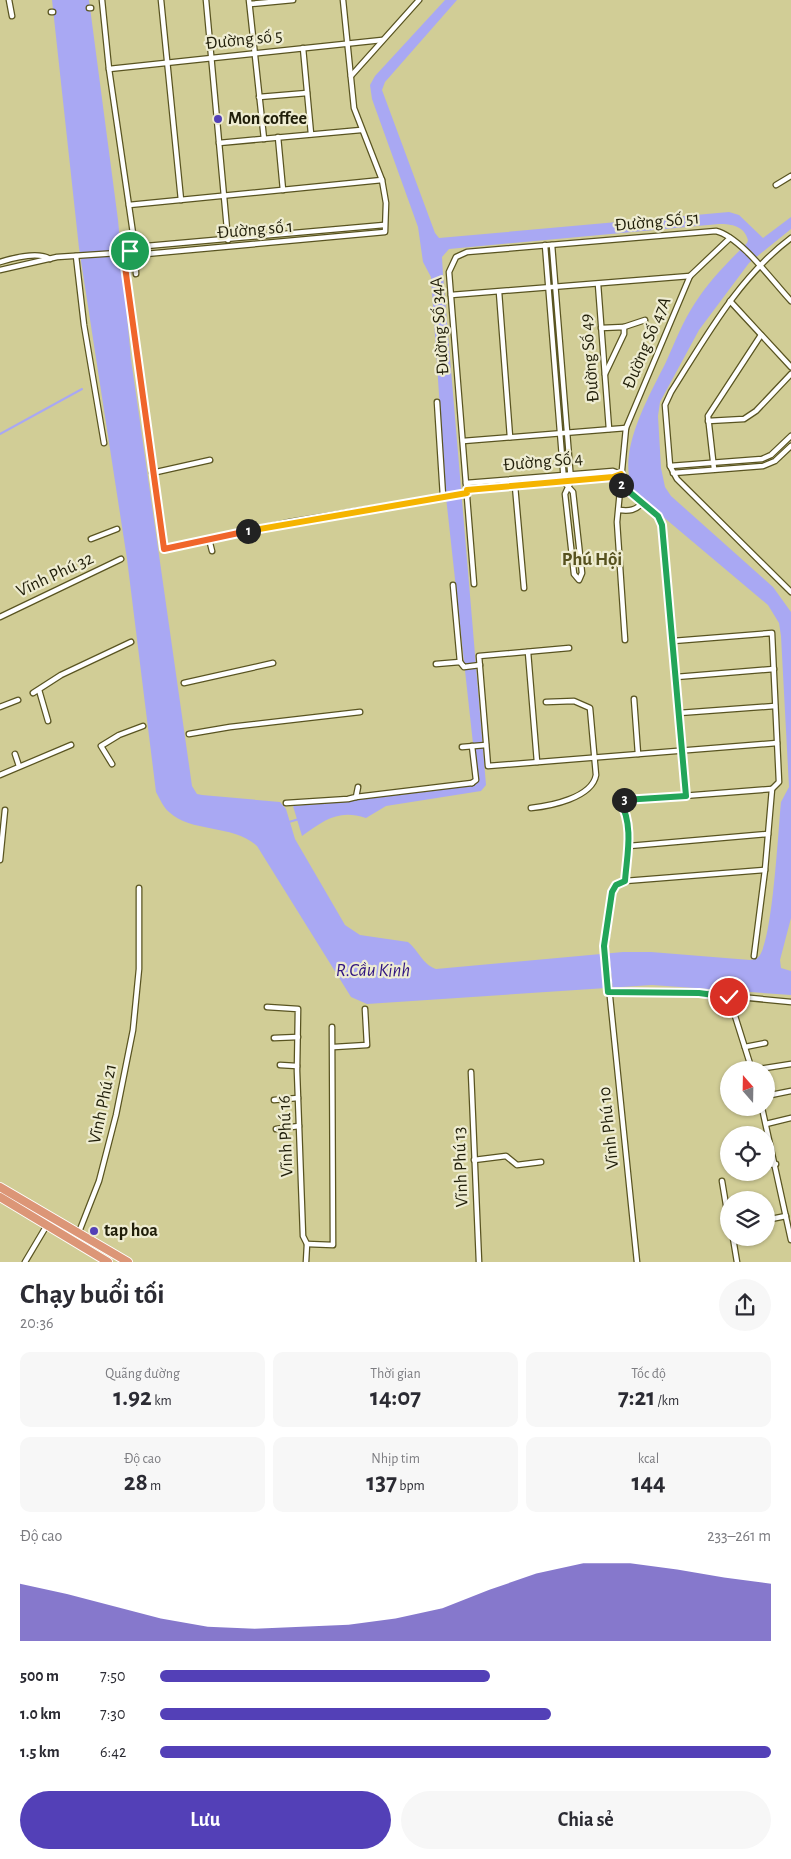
<!DOCTYPE html>
<html lang="vi">
<meta charset="utf-8">
<style>
body{margin:0;font-family:"Alegreya Sans",sans-serif;background:#f7f7f7;color:#2b2b33;height:100vh;display:flex;flex-direction:column;font-size:19px;white-space:nowrap}
*{box-sizing:border-box;margin:0}
p{font-size:16px;color:#7c7c81}
.icon{flex:none;width:28px;height:28px;fill:none;stroke:currentColor;stroke-width:2;stroke-linecap:round;stroke-linejoin:round}
.map{position:relative;height:1262px;overflow:hidden}
.details{display:flex;flex-direction:column;background:#fff;flex:1}
.details>*{flex:none}
.needle{width:32px;rotate:340deg}
.buttons{position:absolute;left:720px;top:1061px;display:grid;gap:10px}
.buttons a{display:grid;place-items:center;width:55px;height:55px;border-radius:50%;background:#fff;box-shadow:0 1px 4px #0004;font-size:25px}
.pin{position:absolute;display:grid;place-items:center;width:42px;height:42px;color:#fff;margin:-21px;border:2px solid #fff;border-radius:50%;box-shadow:0 1px 5px #0007}
.km{position:absolute;width:25px;height:25px;margin:-12px;border-radius:50%;background:#222;color:#fff;font-size:14px;line-height:25px;text-align:center}
.round{display:grid;place-items:center;flex:none;width:52px;height:52px;border-radius:26px;background:#f7f7f7}
.summary{display:flex;align-items:center;justify-content:space-between;height:85px;padding:0 20px}
h1{font-size:28px;font-weight:600;line-height:38px}
.figures{display:grid;grid-template-columns:repeat(3,1fr);gap:8px;height:85px;padding:5px 20px}
.figures div{display:grid;align-content:center;border-radius:10px;background:#f7f7f7;text-align:center}
.figures b{font-size:25px;font-weight:600}
.figures small{font-size:14px;font-weight:400}
.figures p{font-size:14px}
.chart{height:140px;padding:10px 20px}
.chart p{display:flex;justify-content:space-between}
.chart svg{width:100%;height:90px;margin-top:5px;fill:#5340b7;opacity:.7}
.button{display:flex;gap:10px;margin-top:auto;padding:10px 20px}
.button a{flex:1;height:58px;border-radius:30px;background:#5340b7;color:#fff;font-size:20px;font-weight:600;line-height:58px;text-align:center}
.button a+a{background:#f7f7f7;color:#2b2b33}
ul{padding:0 20px;list-style:none;font-size:16px}
li{display:grid;grid-template-columns:80px 60px 1fr;align-items:center;height:38px}
li i{height:12px;border-radius:6px;background:#5340b7}
.map>svg:first-child{display:block}
</style>
<div class="map">
<svg width="791" height="1262" viewBox="0 0 791 1262">
<rect width="100%" height="100%" fill="#d1cd96"/>
<!-- water -->
<path fill="#a9a8f3" d="M52,0h37l29,220 13,139 61,427 5,8 5,1 78,7 6,7 9,30 50,86 15,10 48,7c11,9 14,22 28,27l187,-17h28l99,8c4,-1 8,-1 10,-5 13,-21 18,-123 21,-153l8,-15 -8,-151 -2,-13 -11,-18 -132,-111c-24,-36 14,-99 30,-132 9,-20 17,-41 29,-59 14,-22 33,-41 52,-60l1,-3c-4,-14 -16,-16 -29,-16l-270,25 -7,8 1,18 43,510 -5,6 -95,15 -20,12c-28,-9 -41,2 -64,18l-9,-30 45,-4 139,-22 -31,-283 -15,-220 -8,-15 -5,-35 -46,-128 -2,-14 5,-9 70,-76h12l-72,82 -3,8 53,143 4,5 290,-26 10,3 24,23 28,-21v12l-42,34 -50,67 -39,72 -2,14 3,52 4,19 6,9 102,91 18,25v306l-11,42 1,8 10,3v24l-139,-10 -285,19 -16,-7 -94,-151c-24,-22 -66,-13 -88,-34 -6,-5 -9,-13 -13,-20l-29,-233 -48,-311z"/>
<g fill="none" stroke-linecap="round" stroke-linejoin="round">
<!-- stream -->
<g stroke="#a9a8f3" stroke-width="2">
<polyline points="0,434 82,389"/>
<polyline points="289,822 299,819"/>
</g>
<!-- minor casing -->
<g stroke="#595421" stroke-width="7">
<g id="minor">
<polyline points="9,0 12,16"/>
<polyline points="102,0 109,69 135,247 136,274"/>
<polyline points="161,0 181,200"/>
<polyline points="206,0 228,240"/>
<polyline points="249,0 264,139"/>
<polyline points="250,4 293,0"/>
<polyline points="89,8 91,8"/>
<polyline points="51,12 53,12"/>
<polyline points="303,48 311,134"/>
<polyline points="109,69 382,40"/>
<polyline points="351,76 419,0"/>
<polyline points="259,97 307,93"/>
<polyline points="278,137 283,190"/>
<polyline points="219,143 361,130"/>
<polyline points="776,185 791,176"/>
<polyline points="129,205 382,180"/>
<path d="M791,238c-53,40 -85,99 -120,154l-6,13 5,61 7,13 114,113"/>
<polyline points="545,245 564,482 573,492 582,573 579,580 574,574 565,494 571,481 552,245"/>
<polyline points="130,251 135,255 385,232 386,203 382,180 354,108 343,0"/>
<polyline points="123,252 164,549 290,522 467,493"/>
<polyline points="76,256 84,325 104,443"/>
<path d="M0,262c13,-4 38,-11 50,-3"/>
<polyline points="0,270 57,257 118,253 130,251 135,247 384,225"/>
<polyline points="598,284 609,429"/>
<polyline points="499,292 510,437"/>
<polyline points="451,295 690,276"/>
<polyline points="730,301 791,367"/>
<polyline points="624,327 645,320"/>
<polyline points="601,328 624,327 624,334 605,374"/>
<polyline points="437,402 443,496"/>
<polyline points="708,421 744,419 756,411 791,374"/>
<polyline points="463,441 626,428"/>
<polyline points="670,466 762,459 771,455 791,436"/>
<polyline points="714,469 708,416 761,335"/>
<polyline points="152,473 210,460"/>
<polyline points="673,473 763,466 775,461 791,446"/>
<polyline points="466,483 613,471 621,474"/>
<polyline points="621,484 658,517 662,525 686,796"/>
<polyline points="515,486 524,588"/>
<polyline points="467,490 613,477 621,474"/>
<path d="M619,510c10,1 17,1 24,-8"/>
<polyline points="91,539 117,529"/>
<polyline points="209,539 212,551"/>
<path d="M474,584l-25,-312 7,-15 11,-5 249,-21c25,6 57,51 75,70"/>
<polyline points="453,585 460,662"/>
<polyline points="0,617 121,559"/>
<polyline points="625,640 617,522 626,428 690,276 730,238"/>
<polyline points="673,641 772,633 779,782 772,789 765,870 754,956"/>
<polyline points="569,648 479,656 488,766 777,743"/>
<polyline points="528,652 537,762"/>
<polyline points="436,664 460,662 464,667 480,665"/>
<polyline points="676,677 774,669"/>
<polyline points="184,683 273,663"/>
<polyline points="39,690 48,721"/>
<polyline points="33,693 61,675 131,642"/>
<polyline points="634,699 638,754"/>
<polyline points="0,707 18,700"/>
<polyline points="679,713 775,706"/>
<polyline points="189,734 230,727 360,712"/>
<polyline points="462,747 486,745"/>
<polyline points="15,754 19,766"/>
<polyline points="112,764 101,746 119,735 143,726"/>
<polyline points="0,775 71,745"/>
<polyline points="472,783 476,780 472,746"/>
<polyline points="356,797 472,783"/>
<polyline points="286,803 348,799 356,797 358,787"/>
<path d="M531,808c19,-2 61,-10 65,-33l-6,-67 -16,-7 -28,1"/>
<polyline points="629,846 768,834"/>
<polyline points="0,860 5,810"/>
<path d="M625,881c2,-27 9,-55 -6,-80l153,-12"/>
<polyline points="608,992 699,993 791,1002"/>
<polyline points="729,997 752,1070"/>
<polyline points="267,1007 298,1009 297,1071 303,1236 307,1244 306,1262"/>
<polyline points="274,1038 298,1037"/>
<polyline points="334,1047 367,1045 365,1009"/>
<polyline points="745,1047 765,1043"/>
<polyline points="280,1065 297,1066"/>
<polyline points="752,1070 791,1064"/>
<polyline points="471,1072 479,1262"/>
<polyline points="766,1096 791,1091"/>
<polyline points="274,1100 298,1098"/>
<polyline points="762,1108 791,1240"/>
<polyline points="766,1124 791,1118"/>
<polyline points="276,1129 299,1126"/>
<polyline points="474,1160 506,1156 517,1165 541,1162"/>
<polyline points="766,1165 776,1164"/>
<polyline points="722,1181 729,1223"/>
<polyline points="766,1220 786,1216"/>
<polyline points="79,1232 99,1181 116,1115 133,1030 139,969 139,888"/>
<polyline points="733,1238 737,1262"/>
<polyline points="307,1244 333,1245 332,1027"/>
<polyline points="25,1262 47,1225"/>
<polyline points="637,1262 605,948 612,892 616,885 625,881 765,870"/>
</g>
</g>
<!-- trunk casing -->
<g stroke="#fff" stroke-width="10">
<g id="trunk">
<polyline points="0,1187 128,1262"/>
<polyline points="0,1197 108,1262"/>
</g>
</g>
<!-- minor -->
<use href="#minor" stroke="#fff" stroke-width="4.5"/>
<!-- trunk -->
<use href="#trunk" stroke="#dc9677" stroke-width="8"/>
</g>
<g fill="none" stroke-linecap="round" stroke-linejoin="round">
<!-- split-1 casing -->
<g stroke="#fff" stroke-width="10">
<polyline id="split-1" points="130,251 123,252 164,549 248,531"/>
</g>
<!-- split-2 casing -->
<g stroke="#fff" stroke-width="10">
<polyline id="split-2" points="248,531 467,493 467,490 613,477 621,474 621,485"/>
</g>
<!-- split-3 casing -->
<g stroke="#fff" stroke-width="10">
<polyline id="split-3" points="621,485 658,516 662,525 686,796 624,800"/>
</g>
<!-- split-4 casing -->
<g stroke="#fff" stroke-width="10">
<path id="split-4" d="M624,800l-4,1c14,25 7,53 5,80l-9,4 -4,7 -8,54 4,46 91,1 30,4"/>
</g>
<!-- split-1 -->
<use href="#split-1" stroke="#f0652b" stroke-width="6"/>
<!-- split-2 -->
<use href="#split-2" stroke="#f5b400" stroke-width="6"/>
<!-- split-3 -->
<use href="#split-3" stroke="#22a559" stroke-width="6"/>
<!-- split-4 -->
<use href="#split-4" stroke="#22a559" stroke-width="6"/>
</g>
<!-- markers -->
<g fill="#5340b7" stroke="#eeecd1" stroke-width="2">
<circle cx="218" cy="119" r="5"/>
<circle cx="94" cy="1231" r="5"/>
</g>
<g text-anchor="middle" dominant-baseline="central" stroke-width="4.5" stroke-linejoin="round" paint-order="stroke">
<!-- street labels -->
<g font-size="18" fill="#201e09" stroke="#eeecd1">
<text transform="translate(244 40) rotate(-6)">Đường số 5</text>
<text transform="translate(657 222) rotate(-5)">Đường Số 51</text>
<text transform="translate(255 230) rotate(-5)">Đường số 1</text>
<text transform="translate(440 326) rotate(-94)">Đường Số 34A</text>
<text transform="translate(647 343) rotate(-67)">Đường Số 47A</text>
<text transform="translate(590 358) rotate(-95)">Đường Số 49</text>
<text transform="translate(543 462) rotate(-5)">Đường Số 4</text>
<text transform="translate(55 575) rotate(-25)">Vĩnh Phú 32</text>
<text transform="translate(103 1104) rotate(-78)">Vĩnh Phú 21</text>
<text transform="translate(609 1128) rotate(-96)">Vĩnh Phú 10</text>
<text transform="translate(286 1136) rotate(-92)">Vĩnh Phú 16</text>
<text transform="translate(461 1167) rotate(-92)">Vĩnh Phú 13</text>
</g>
<!-- poi labels -->
<g font-size="18" font-weight="bold" fill="#201e09" stroke="#eeecd1" text-anchor="start">
<text x="228" y="119">Mon coffee</text>
<text x="104" y="1231">tap hoa</text>
</g>
<!-- neighbourhood labels -->
<g font-size="19" font-weight="bold" fill="#56511e" stroke="#eeecd1">
<text x="592" y="559">Phú Hội</text>
</g>
<!-- water labels -->
<g font-size="19" font-style="italic" fill="#301480" stroke="#eeecd1">
<text x="373" y="970">R.Cầu Kinh</text>
</g>
</g>
</svg>
<div class="buttons">
<a><svg class="needle" viewBox="-14 -14 28 28"><path d="M0-13l5 13h-10z" fill="#e53935"/><path d="M0 13l5-13h-10z" fill="#7c7c81"/></svg></a>
<a><svg class="icon" aria-label="locate" viewBox="0 0 24 24"><circle cx="12" cy="12" r="6"/><path d="M12 2v4M12 18v4M2 12h4M18 12h4"/></svg></a>
<a><svg class="icon" aria-label="layers" viewBox="0 0 24 24"><path d="M12 4l9 5-9 5-9-5zM3 14l9 5 9-5"/></svg></a>
</div>
<div class="pin" style="left:130px;top:251px;background:#1e9e55"><svg class="icon" aria-label="arrive" viewBox="0 0 24 24"><path d="M6 21V4h12l-3 4 3 4H6"/></svg></div>
<div class="pin" style="left:729px;top:997px;background:#d93025"><svg class="icon" aria-label="check" viewBox="0 0 24 24"><path d="M5 12l5 5 9-10"/></svg></div>
<b class="km" style="left:248px;top:531px">1</b>
<b class="km" style="left:621px;top:485px">2</b>
<b class="km" style="left:624px;top:800px">3</b>
</div>
<section class="details">
<div class="summary"><div><h1>Chạy buổi tối</h1><p>20:36</p></div><a class="round"><svg class="icon" aria-label="share" viewBox="0 0 24 24"><path d="M12 15V3M7 8l5-5 5 5M5 13v7h14v-7"/></svg></a></div>
<div class="figures">
<div><p>Quãng đường</p><b>1.92<small> km</small></b></div>
<div><p>Thời gian</p><b>14:07</b></div>
<div><p>Tốc độ</p><b>7:21<small> /km</small></b></div>
</div>
<div class="figures">
<div><p>Độ cao</p><b>28<small> m</small></b></div>
<div><p>Nhịp tim</p><b>137<small> bpm</small></b></div>
<div><p>kcal</p><b>144</b></div>
</div>
<div class="chart"><p><span>Độ cao</span>233–261 m</p>
<svg viewBox="0 0 160 44" preserveAspectRatio="none"><path d="M0 44V16L10 21L20 27L30 33L40 37L50 38L60 37L70 36L80 33L90 28L100 19L110 11L120 6L130 6L140 9L150 13L160 16V44z"/></svg>
</div>
<ul>
<li><b>500 m</b>7:50<i style="width:54%"></i></li>
<li><b>1.0 km</b>7:30<i style="width:64%"></i></li>
<li><b>1.5 km</b>6:42<i style="width:100%"></i></li>
</ul>
<div class="button"><a>Lưu</a><a>Chia sẻ</a></div>
</section>
